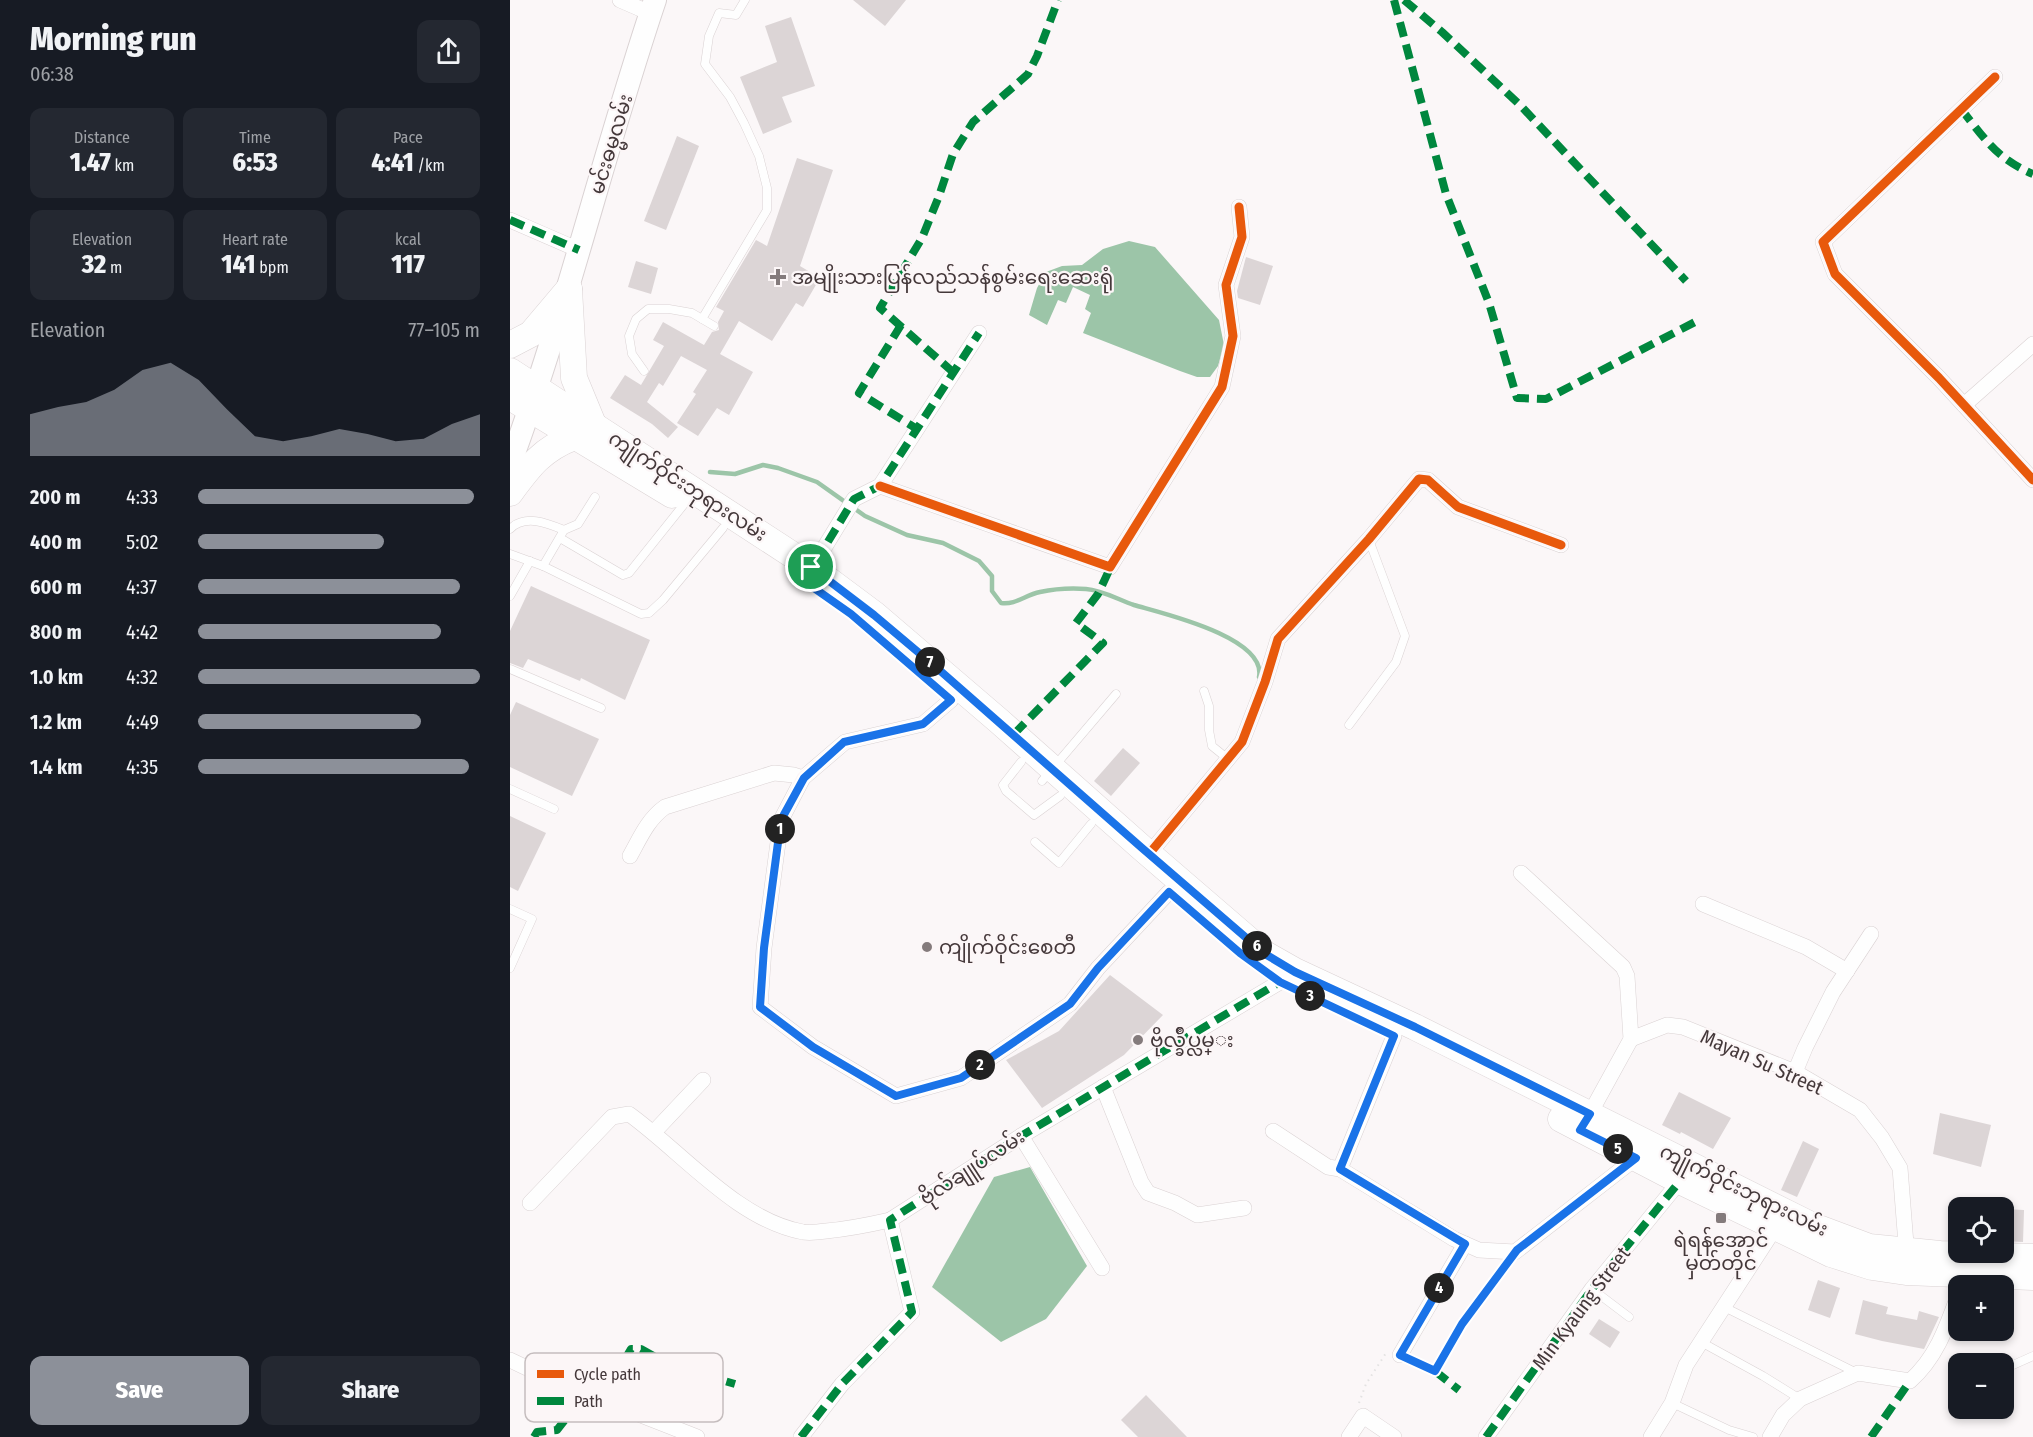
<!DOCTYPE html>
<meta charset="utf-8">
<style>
body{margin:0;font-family:"Fira Sans Condensed","Noto Sans Myanmar",sans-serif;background:#242831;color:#f1f3f6;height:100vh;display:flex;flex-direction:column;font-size:22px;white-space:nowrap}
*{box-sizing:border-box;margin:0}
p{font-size:20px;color:#9ea1a6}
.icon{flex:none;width:33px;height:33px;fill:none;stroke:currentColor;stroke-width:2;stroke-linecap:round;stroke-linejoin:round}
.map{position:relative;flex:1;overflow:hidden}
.side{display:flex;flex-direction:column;background:#171b24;width:510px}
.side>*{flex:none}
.buttons{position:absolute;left:1438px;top:1197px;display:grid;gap:12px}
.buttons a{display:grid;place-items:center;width:66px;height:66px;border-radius:12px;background:#171b24;box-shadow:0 3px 9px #0003;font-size:30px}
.pin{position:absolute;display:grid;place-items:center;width:51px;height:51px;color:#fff;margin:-26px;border:3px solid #fff;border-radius:50%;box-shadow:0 2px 6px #0007}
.km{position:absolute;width:30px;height:30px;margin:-15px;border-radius:50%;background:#222;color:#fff;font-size:16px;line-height:30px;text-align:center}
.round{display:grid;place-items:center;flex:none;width:63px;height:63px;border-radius:12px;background:#242831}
.overview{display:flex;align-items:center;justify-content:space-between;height:102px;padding:0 30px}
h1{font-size:33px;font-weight:800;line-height:45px}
.stats{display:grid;grid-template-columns:repeat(3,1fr);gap:9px;height:102px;padding:6px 30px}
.stats div{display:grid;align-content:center;border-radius:12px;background:#242831;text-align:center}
.stats b{font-size:26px;font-weight:800}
.stats small{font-size:16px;font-weight:400}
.stats p{font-size:16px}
.chart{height:168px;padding:12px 30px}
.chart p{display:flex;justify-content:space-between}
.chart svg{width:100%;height:108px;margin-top:6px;fill:#8c9099;opacity:.7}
.action{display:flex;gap:12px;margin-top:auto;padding:12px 30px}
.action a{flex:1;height:69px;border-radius:12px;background:#8c9099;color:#fff;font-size:24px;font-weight:800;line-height:69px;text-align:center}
.action a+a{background:#242831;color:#f1f3f6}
ul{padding:0 30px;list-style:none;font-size:20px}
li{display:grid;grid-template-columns:96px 72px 1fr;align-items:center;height:45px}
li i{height:15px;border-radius:8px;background:#8c9099}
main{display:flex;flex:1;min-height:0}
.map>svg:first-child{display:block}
</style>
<main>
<section class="side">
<div class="overview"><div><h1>Morning run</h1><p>06:38</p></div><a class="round"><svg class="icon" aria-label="share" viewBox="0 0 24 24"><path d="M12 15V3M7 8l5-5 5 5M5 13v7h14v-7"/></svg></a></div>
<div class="stats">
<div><p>Distance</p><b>1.47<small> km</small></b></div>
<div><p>Time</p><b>6:53</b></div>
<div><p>Pace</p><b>4:41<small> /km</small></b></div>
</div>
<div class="stats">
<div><p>Elevation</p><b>32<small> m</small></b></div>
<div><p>Heart rate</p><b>141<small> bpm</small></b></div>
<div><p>kcal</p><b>117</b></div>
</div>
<div class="chart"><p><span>Elevation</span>77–105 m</p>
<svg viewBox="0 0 160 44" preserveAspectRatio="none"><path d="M0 44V27L10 24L20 22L30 17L40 9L50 6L60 13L70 25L80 36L90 38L100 36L110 33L120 35L130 38L140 37L150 31L160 27V44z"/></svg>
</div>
<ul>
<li><b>200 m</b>4:33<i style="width:98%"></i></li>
<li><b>400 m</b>5:02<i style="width:66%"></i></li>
<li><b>600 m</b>4:37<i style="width:93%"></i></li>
<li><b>800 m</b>4:42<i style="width:86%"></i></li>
<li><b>1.0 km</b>4:32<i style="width:100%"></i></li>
<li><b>1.2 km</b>4:49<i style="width:79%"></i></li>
<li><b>1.4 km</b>4:35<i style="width:96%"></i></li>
</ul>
<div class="action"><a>Save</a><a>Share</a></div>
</section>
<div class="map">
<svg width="1523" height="1437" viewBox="0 0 1523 1437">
<rect width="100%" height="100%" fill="#fbf7f8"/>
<!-- water -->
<g fill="#9cc5a8">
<polygon points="619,241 645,247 709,320 714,345 708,366 700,377 687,377 670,371 573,333 581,313 575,309 580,295 563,287 556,303 548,300 537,325 519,315 527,288 536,272 552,266 572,265 593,249"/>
<polygon points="520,1167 577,1266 536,1319 491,1342 422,1287 484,1177"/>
</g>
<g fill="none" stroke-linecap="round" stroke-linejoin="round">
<!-- stream -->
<path stroke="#9cc5a8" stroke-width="4.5" d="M200,472l25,2 28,-9 15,3 39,14 48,34 42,19 36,8 36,18 13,15v15l9,12c15,2 24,-8 39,-11 14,-3 32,-4 46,-3 16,1 33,11 48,16 27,8 133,32 125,72"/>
</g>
<!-- building -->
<g fill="#dcd5d6">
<polygon points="343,0 396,0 375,26"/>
<polygon points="281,17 305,86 272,97 282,122 253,134 230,77 267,62 255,26"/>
<polygon points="167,136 189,146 156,230 134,221"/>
<polygon points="287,158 323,170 290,266 310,278 293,307 286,303 262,341 229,321 210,354 243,372 219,415 207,408 188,436 167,423 186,394 183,392 197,370 171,356 153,386 149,383 137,402 168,427 158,438 142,424 100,398 115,375 131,385 154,346 143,340 153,322 194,345 202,332 209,330 208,322 214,311 206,307 246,240 257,246"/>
<polygon points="736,257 763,266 750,305 728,298 727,291"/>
<polygon points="126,261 148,268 141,294 118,287"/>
<polygon points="21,586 140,640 115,700 71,678 70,681 18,659 13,668 0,663 0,631"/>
<polygon points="6,702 89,739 62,796 0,767 0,715"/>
<polygon points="613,748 630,763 601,796 584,781"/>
<polygon points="0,816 36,833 8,891 0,887"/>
<polygon points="600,975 653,1015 614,1055 532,1108 496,1060 549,1031"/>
<polygon points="1169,1092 1221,1118 1203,1149 1171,1132 1170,1134 1152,1125"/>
<polygon points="1430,1113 1481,1125 1471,1167 1423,1154"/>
<polygon points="1293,1141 1309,1149 1287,1197 1271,1190"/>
<polygon points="1494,1209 1514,1210 1513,1242 1494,1241"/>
<polygon points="1308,1280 1330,1288 1320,1318 1298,1310"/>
<polygon points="1353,1300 1378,1307 1376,1314 1407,1320 1409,1311 1429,1317 1414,1349 1372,1341 1345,1334"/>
<polygon points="1089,1319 1110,1332 1100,1348 1079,1334"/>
<polygon points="636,1395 677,1437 628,1437 611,1420"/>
</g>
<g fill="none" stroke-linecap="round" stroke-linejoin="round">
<!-- service casing -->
<g stroke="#dad2d3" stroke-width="9">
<g id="service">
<polyline points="192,319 257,210 257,188 249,156 234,123 220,97 195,64 199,36 209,13 226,15 235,0"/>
<polyline points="134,371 122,354 119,336 126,319 138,309 159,309 182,313 204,326"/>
<path d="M0,529c15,-15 37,-6 54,1"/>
<polyline points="50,538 113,575 119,573 175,503"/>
<polyline points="0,554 33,566 131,614 139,613 153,600 213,528"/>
<polyline points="33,566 54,530 68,524 85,497"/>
<polyline points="0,596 20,561"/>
<polyline points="0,669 91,708"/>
<polyline points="694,691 699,706 699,730 702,746 718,759"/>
<polyline points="839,725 886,662 895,636 859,540"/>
<polyline points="511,762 493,785 496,791 524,815 550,796"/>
<polyline points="532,781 606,694"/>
<polyline points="0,789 44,809"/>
<polyline points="525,842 549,863 581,824"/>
<polyline points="0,909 22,919 0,968"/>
<polyline points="1082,1289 1119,1317"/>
<polyline points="1214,1307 1347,1373"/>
<polyline points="1191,1342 1253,1376 1290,1399"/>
<polyline points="890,1355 925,1371 952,1324 1006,1253"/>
<polyline points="1494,1369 1523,1356"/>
<polyline points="1162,1403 1219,1430 1243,1437"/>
</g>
</g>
<!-- minor casing -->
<g stroke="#dad2d3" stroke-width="16">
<g id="minor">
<polyline points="110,0 140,13"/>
<polyline points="1485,77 1313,242 1325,274 1429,378 1523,480"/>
<polyline points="0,220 69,250"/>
<polyline points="1454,405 1523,344"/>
<polyline points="370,486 600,567 712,387 723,336 716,285 732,237 729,207"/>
<polyline points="294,581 344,499 370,486 469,333"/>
<polyline points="441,700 413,724 335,742 293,778 271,820 254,948 250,1007 303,1047 386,1096 451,1078 560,1004 588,968 659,892"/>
<polyline points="639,854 732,742 755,682 768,639 859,539 909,479 918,480 948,507 1051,545"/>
<path d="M120,856c10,-18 18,-37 35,-49l109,-34 20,2 9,3"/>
<polyline points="1011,873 1113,967 1117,976 1121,1039 1077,1119"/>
<polyline points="1193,904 1296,947 1337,971"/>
<polyline points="1121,1039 1157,1025 1173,1027 1285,1072 1350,1110 1372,1138 1390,1168 1397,1257"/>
<polyline points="1285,1072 1295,1048 1323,992 1361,934"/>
<polyline points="593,1087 631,1182 638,1193 665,1203 687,1215 734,1208"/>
<polyline points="763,1131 818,1167 830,1169 944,1239 969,1250 1005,1252 1126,1158"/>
<polyline points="144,1132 193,1080"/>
<polyline points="511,1136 592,1268"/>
<polyline points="830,1169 884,1036"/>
<path d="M20,1203l82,-86 17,-3c53,38 108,106 174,118 7,1 16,0 23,-1 22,-2 42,-6 64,-11"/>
<polyline points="890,1355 955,1244"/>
<polyline points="0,1360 44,1381 187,1437"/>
<polyline points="291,1437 332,1384 402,1312 380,1220 511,1136 770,982"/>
<polyline points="839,1437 853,1416 884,1437"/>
<polyline points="976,1437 1082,1289 1170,1181"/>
<polyline points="1141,1437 1162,1403 1176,1365 1265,1228"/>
<path d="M1260,1437l13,-22 17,-16 49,-22 9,-4 52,8c27,-24 37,-55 49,-88"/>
</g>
</g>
<!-- secondary casing -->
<g stroke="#dad2d3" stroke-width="24">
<path id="secondary" d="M0,464c56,-152 93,-310 145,-464"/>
</g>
<!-- primary casing -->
<g stroke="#dad2d3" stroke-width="27">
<g id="primary">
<polyline points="59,289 64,378 83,424"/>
<polyline points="0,345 21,334 59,289"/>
<polyline points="0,371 301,567 364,614 489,721 632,848 755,954 785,971 905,1027 1303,1226 1359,1247 1430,1254 1523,1257"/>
<polyline points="0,397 162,495"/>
<path d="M0,493c19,-26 32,-44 64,-56"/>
<polyline points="1051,1119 1170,1181 1321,1254 1362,1267 1396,1272 1523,1277"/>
</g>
</g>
<!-- path -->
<polyline stroke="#e3e2e2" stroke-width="2" stroke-dasharray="1.5 4.5" stroke-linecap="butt" points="849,1403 856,1384 876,1353"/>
<!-- service -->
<use href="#service" stroke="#fefefe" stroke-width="8"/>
<!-- minor -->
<use href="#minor" stroke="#fefefe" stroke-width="15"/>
<!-- secondary -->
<use href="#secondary" stroke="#fefefe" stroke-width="22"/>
<!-- primary -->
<use href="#primary" stroke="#fefefe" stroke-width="26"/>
<!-- quiet -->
<g stroke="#00873e" stroke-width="8" stroke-dasharray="15 8" stroke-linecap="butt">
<polyline points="884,0 936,194 979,303 1007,398 1036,399 1187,321"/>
<polyline points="894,0 932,32 1010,105 1176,281"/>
<path d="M1451,109c24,30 36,50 72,65"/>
<polyline points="0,220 69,250"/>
<polyline points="391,325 349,393 407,429"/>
<polyline points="444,373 370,308 412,238 429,196 443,154 463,122 518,74 527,56 548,0"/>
<polyline points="294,581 344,499 370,486 469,333"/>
<polyline points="504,734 593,643 566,623 588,594 602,564"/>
<polyline points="925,1371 949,1390"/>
<polyline points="91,1400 121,1349 131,1349 160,1365 225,1384"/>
<polyline points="24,1437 27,1432 47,1430 76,1393"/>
<polyline points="291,1437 332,1384 402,1312 380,1220 511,1136 770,982"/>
<polyline points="976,1437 1082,1289 1170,1181"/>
<polyline points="1361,1437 1400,1381"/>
</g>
<!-- cycleway casing -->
<g stroke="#fcf6f7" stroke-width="13">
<g id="cycleway">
<polyline points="1485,77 1313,242 1325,274 1429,378 1523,480"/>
<polyline points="370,486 600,567 712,387 723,336 716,285 732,237 729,207"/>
<polyline points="441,700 413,724 335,742 293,778 271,820 254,948 250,1007 303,1047 386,1096 451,1078 560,1004 588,968 659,892"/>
<polyline points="639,854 732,742 755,682 768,639 859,539 909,479 918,480 948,507 1051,545"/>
</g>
</g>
<!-- cycleway -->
<use href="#cycleway" stroke="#e8590c" stroke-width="9"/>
</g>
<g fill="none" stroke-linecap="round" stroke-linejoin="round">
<!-- route casing -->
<g stroke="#fff" stroke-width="12">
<polygon id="route" points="301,567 364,615 427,668 632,848 755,954 785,972 905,1027 1080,1114 1070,1130 1126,1158 1007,1250 952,1324 925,1371 890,1355 955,1244 830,1169 884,1036 770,982 730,953 659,892 588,968 560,1004 451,1078 386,1096 303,1047 250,1007 254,948 271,820 294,778 334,742 413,724 441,700 341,614 294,581"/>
</g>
<!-- route -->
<use href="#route" stroke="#1a73e8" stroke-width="8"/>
</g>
<!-- markers -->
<g fill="#847b7c" stroke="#fcf6f7" stroke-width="2">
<path d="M265 268h6v6h6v6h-6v6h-6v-6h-6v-6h6z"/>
<circle cx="417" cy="947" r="6"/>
<circle cx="628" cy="1040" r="6"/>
<rect x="1205" y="1212" width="12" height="12" rx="3"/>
</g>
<g text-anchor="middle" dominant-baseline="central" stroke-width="4.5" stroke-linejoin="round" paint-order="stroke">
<!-- street labels -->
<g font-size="20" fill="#44383a" stroke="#fcf6f7">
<text transform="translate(101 144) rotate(-73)">မင်းဓမ္မလမ်း</text>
<text transform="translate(178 486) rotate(33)">ကျိုက်ဝိုင်းဘုရားလမ်း</text>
<text transform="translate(1252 1062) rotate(24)">Mayan Su Street</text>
<text transform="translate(462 1167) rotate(-33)">ဗိုလ်ချူပ်လမ်း</text>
<text transform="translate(1234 1190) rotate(26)">ကျိုက်ဝိုင်းဘုရားလမ်း</text>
<text transform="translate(1071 1308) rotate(-53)">Min Kyaung Street</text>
</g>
<!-- poi labels -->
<g font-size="20" fill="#44383a" stroke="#fcf6f7" text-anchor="start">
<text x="282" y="277">အမျိုးသားပြန်လည်သန်စွမ်းရေးဆေးရုံ</text>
<text x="429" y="947">ကျိုက်ဝိုင်းစေတီ</text>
<text x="640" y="1040">ဗိုလ္ခ်ဳပ္လမ္း</text>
<text x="1211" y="1240" text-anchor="middle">ရဲရန်အောင်<tspan x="1211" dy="23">မှတ်တိုင်</tspan></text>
</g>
</g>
<!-- legend -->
<rect x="15" y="1353" width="198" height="69" rx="9" fill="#fcf6f7" stroke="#c5bdbe" stroke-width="1.5"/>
<rect x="27" y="1370" width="27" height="8" fill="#e8590c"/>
<rect x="27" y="1397" width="27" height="8" fill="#00873e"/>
<g font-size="16" fill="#44383a">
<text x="64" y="1380">Cycle path</text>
<text x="64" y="1407">Path</text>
</g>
</svg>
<div class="buttons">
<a><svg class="icon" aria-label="locate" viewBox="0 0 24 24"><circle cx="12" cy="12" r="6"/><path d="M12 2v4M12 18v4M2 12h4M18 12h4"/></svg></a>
<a>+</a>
<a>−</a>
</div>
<div class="pin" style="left:301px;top:567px;background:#1e9e55"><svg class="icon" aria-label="arrive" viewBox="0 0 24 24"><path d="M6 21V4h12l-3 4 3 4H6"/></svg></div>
<b class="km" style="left:270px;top:829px">1</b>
<b class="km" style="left:470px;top:1065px">2</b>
<b class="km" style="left:800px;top:996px">3</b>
<b class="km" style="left:929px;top:1288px">4</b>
<b class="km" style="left:1108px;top:1149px">5</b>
<b class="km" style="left:747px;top:946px">6</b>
<b class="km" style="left:420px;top:662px">7</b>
</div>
</main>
